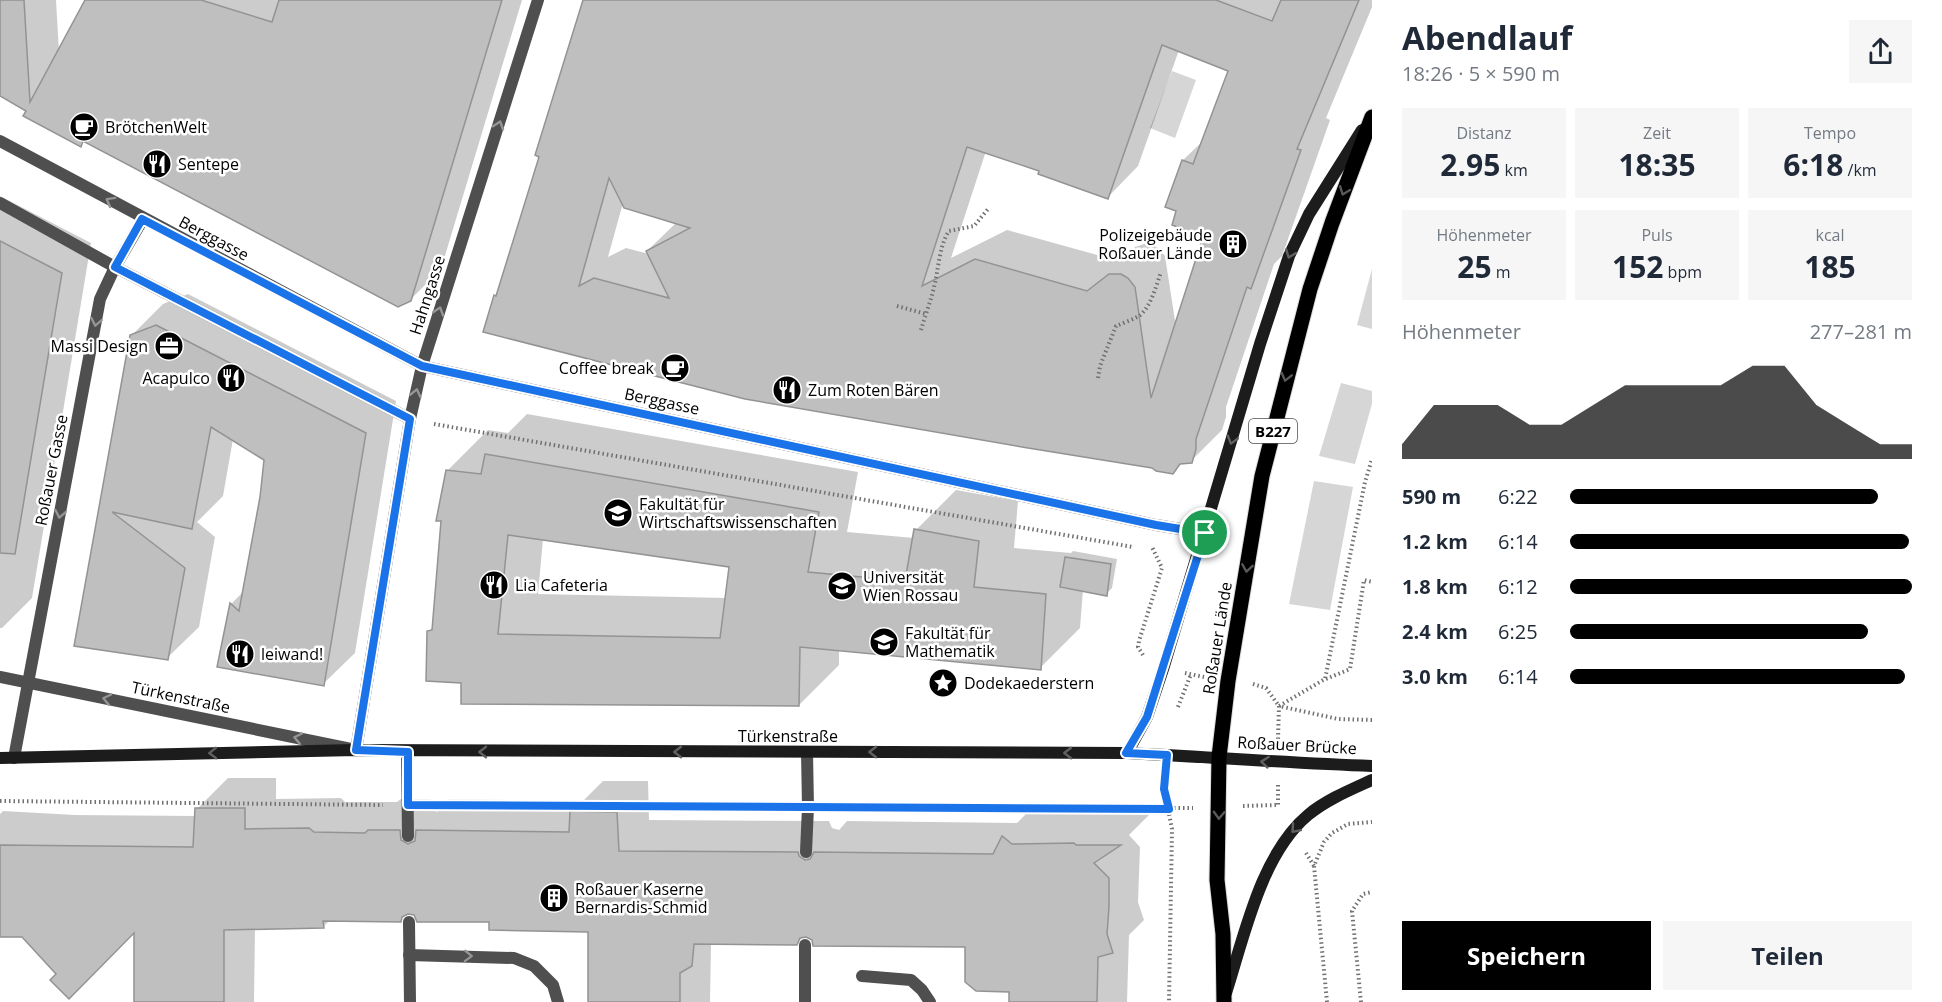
<!DOCTYPE html>
<html lang="de">
<meta charset="utf-8">
<style>
body{margin:0;font-family:"Open Sans",sans-serif;background:#f6f6f7;color:#1f2937;height:100vh;display:flex;flex-direction:column;font-size:22px;white-space:nowrap}
*{box-sizing:border-box;margin:0}
p{font-size:20px;color:#747a83}
.icon{flex:none;width:33px;height:33px;fill:none;stroke:currentColor;stroke-width:2;stroke-linecap:round;stroke-linejoin:round}
.map{position:relative;flex:1;overflow:hidden}
.details{display:flex;flex-direction:column;background:#fff;width:570px}
.details>*{flex:none}
.pin{position:absolute;display:grid;place-items:center;width:51px;height:51px;color:#fff;margin:-26px;border:3px solid #fff;border-radius:50%;box-shadow:0 2px 6px #0007}
.round{display:grid;place-items:center;flex:none;width:63px;height:63px;border-radius:0px;background:#f6f6f7}
.overview{display:flex;align-items:center;justify-content:space-between;height:102px;padding:0 30px}
h1{font-size:33px;font-weight:700;line-height:45px}
.figures{display:grid;grid-template-columns:repeat(3,1fr);gap:9px;height:102px;padding:6px 30px}
.figures div{display:grid;align-content:center;border-radius:0px;background:#f6f6f7;text-align:center}
.figures b{font-size:30px;font-weight:700}
.figures small{font-size:16px;font-weight:400}
.figures p{font-size:16px}
.chart{height:168px;padding:12px 30px}
.chart p{display:flex;justify-content:space-between}
.chart svg{width:100%;height:108px;margin-top:6px;fill:#000;opacity:.7}
.cta{display:flex;gap:12px;margin-top:auto;padding:12px 30px}
.cta a{flex:1;height:69px;border-radius:0px;background:#000;color:#fff;font-size:24px;font-weight:700;line-height:69px;text-align:center}
.cta a+a{background:#f6f6f7;color:#1f2937}
ul{padding:0 30px;list-style:none;font-size:20px}
li{display:grid;grid-template-columns:96px 72px 1fr;align-items:center;height:45px}
li i{height:15px;border-radius:8px;background:#000}
main{display:flex;flex:1;min-height:0}
.map>svg:first-child{display:block}
</style>
<main>
<div class="map">
<svg width="1372" height="1002" viewBox="0 0 1372 1002">
<rect width="100%" height="100%" fill="#fff"/>
<!-- green -->
<g fill="#d6d6d6">
<polygon points="1172,71 1196,80 1175,138 1150,128"/>
<polygon points="1372,269 1372,329 1357,325"/>
<polygon points="1341,383 1372,391 1372,404 1355,464 1319,456"/>
<polygon points="1314,481 1353,487 1330,610 1289,604"/>
</g>
<!-- shadow -->
<g fill="#0003" fill-rule="evenodd">
<polygon points="0,0 56,0 59,52 87,0 522,0 441,269 410,300 85,140 80,145 29,110 0,94"/>
<path d="M584,0h788v7l-46,111 4,2 -48,136 -8,8 -48,143v10l-4,13 -31,31 -8,1 -10,10 -678,-176 4,-4 42,-136zM1179,50l51,20 -26,70 -21,20 -5,51 27,25 -29,91 -11,-71 -6,-8 -12,-5 -12,4 -16,14 -112,-31 -56,28 35,-107 55,19 67,27 30,-31zM623,203l54,19 -30,29 2,3 -23,-6 -18,9z"/>
<polygon points="0,196 91,243 32,598 2,628 0,628"/>
<polygon points="188,294 396,401 355,653 323,684 218,666 231,604 244,591 262,497 265,459 233,439 223,496 197,522 215,537 199,627 167,658 75,645 131,336 163,304"/>
<path d="M527,414l331,58 -11,60 67,6 2,-8 40,-40 62,11 -4,47 57,5 2,-2 44,8 -5,29 -6,6 -23,-4 -3,38 -40,40 -201,-19v16l-40,40 -337,-23 -34,-50 5,-5 15,-157 40,-40 20,3zM543,539l187,26 -3,33 -189,-4z"/>
<polygon points="228,778 276,778 276,799 341,798 345,802 397,802 401,799 431,799 431,808 437,812 449,799 583,801 603,781 648,781 649,820 829,821 832,828 839,830 847,821 1017,823 1034,806 1043,814 1105,812 1107,814 1150,814 1129,835 1140,847 1138,902 1144,920 1129,935 1127,1002 1011,1002 1011,991 966,946 813,939 804,936 796,944 713,943 711,945 710,1002 589,1002 590,931 491,921 417,916 410,912 400,920 331,919 323,927 255,928 254,1002 135,1002 136,929 58,974 23,936 0,936 0,814 3,811 75,815 196,816 197,809"/>
</g>
<!-- building -->
<g fill="#bfbfbf" stroke="#939393" stroke-width="1.5" fill-rule="evenodd">
<polygon points="0,0 24,0 30,102 85,0 201,0 272,22 279,0 502,0 411,301 398,307 83,141 81,147 23,116 26,111 0,96"/>
<path d="M583,0h633l56,21 9,-21h78l-62,149 4,1 -50,139 -4,-2 -51,152v10l-4,14 -12,1 -7,10 -17,-3 -4,-3 -124,-20 -283,-49 -262,-67 11,-37 2,1 43,-139 -4,-2zM1162,45l66,26 -35,93 -11,-4 -17,47 11,4 -4,14 31,12 -52,161 -16,-111 -7,-9 -7,-4h-12l-22,17 -112,-32 -53,27 45,-139 72,24 -1,3 70,25zM609,178l15,30 66,20 -44,23 23,47 -75,-20 -15,8z"/>
<polygon points="0,241 62,273 15,554 0,553"/>
<polygon points="156,325 366,433 324,686 217,667 230,603 239,611 260,497 264,460 211,427 192,529 112,512 185,568 168,660 74,646 130,335"/>
<path d="M485,454l334,58 -11,60 97,9 9,-52 65,12 -5,46 72,7 -5,76 -241,-23 -1,59 -338,-2v-21l-35,-2 1,-50 5,-1 9,-109h-5l10,-51 35,4zM508,535l221,32 -9,71 -222,-4z"/>
<polygon points="1065,557 1111,564 1107,596 1060,587"/>
<polygon points="195,808 245,808 245,829 309,828 314,832 365,833 368,830 400,830 401,840 408,844 415,841 416,830 569,832 570,811 617,812 619,851 798,852 799,856 805,860 810,859 814,852 993,854 1002,836 1012,844 1074,843 1076,845 1121,845 1094,863 1109,878 1109,907 1107,934 1113,953 1098,957 1097,1002 1009,1002 1009,992 976,991 965,982 965,947 813,946 812,940 806,937 800,938 797,945 694,944 692,966 680,973 680,1002 588,1002 588,932 489,930 489,922 417,922 414,915 408,914 402,917 401,922 323,921 324,928 224,930 224,1002 134,1002 134,933 69,999 50,980 56,974 22,937 0,937 0,845 193,847"/>
</g>
<g fill="none" stroke-linecap="round" stroke-linejoin="round">
<!-- primary casing -->
<g stroke="#dbdbdb" stroke-width="17">
<polyline id="primary" points="1224,1002 1223,934 1217,880 1219,757 1228,681 1262,476 1310,289 1332,223 1372,117"/>
</g>
<!-- path -->
<g stroke="#717171" stroke-width="4" stroke-dasharray="1.5 3" stroke-linecap="butt">
<polyline points="897,306 926,314"/>
<path d="M921,330c5,-17 12,-35 15,-52 3,-15 4,-33 13,-47l25,-5 14,-17"/>
<path d="M1098,378l2,-12 16,-40c7,-3 16,-6 23,-10 12,-9 17,-30 22,-44"/>
<polyline points="434,424 1133,547"/>
<polyline points="1143,655 1138,647 1139,641 1162,568 1152,547"/>
<polyline points="1185,673 1204,677"/>
<polyline points="1326,679 1350,669 1364,580 1372,582"/>
<polyline points="1253,684 1266,688 1279,706 1325,679 1365,482 1372,459"/>
<polyline points="1178,707 1191,674"/>
<polyline points="1278,739 1279,706 1338,719 1372,720"/>
<polyline points="1164,779 1164,789 1172,829 1169,1002"/>
<polyline points="1278,785 1278,805"/>
<polyline points="0,801 383,805"/>
<polyline points="430,805 785,807"/>
<polyline points="1243,806 1278,805"/>
<polyline points="832,807 1193,808"/>
<polyline points="1306,853 1314,866"/>
<polyline points="1327,1002 1314,866 1324,842 1332,833 1348,824 1372,822"/>
<polyline points="1361,1002 1352,911 1363,894 1372,892"/>
</g>
<!-- service -->
<g stroke="#4f4f4f" stroke-width="12">
<polyline points="407,751 408,836"/>
<polyline points="806,852 808,807 807,752"/>
<polyline points="409,922 410,1002"/>
<polyline points="409,955 514,958 534,966 553,985 558,1002"/>
<polyline points="862,976 911,980 922,990 930,1002"/>
<polyline points="805,1002 805,945"/>
</g>
<!-- minor -->
<g stroke="#4f4f4f" stroke-width="12">
<polyline points="0,141 422,366 1156,525 1205,533"/>
<polyline points="0,203 115,267 410,419"/>
<polyline points="0,677 356,750 410,419 422,366 538,0"/>
<polyline points="14,758 100,299 115,267 143,219"/>
</g>
<!-- secondary -->
<g stroke="#1c1c1c" stroke-width="12">
<polyline points="1127,753 1147,717 1164,666 1260,344 1289,256 1309,214 1362,130"/>
<path d="M0,758l356,-8 771,3c81,4 163,10 245,13"/>
<path d="M1226,993c18,-56 35,-139 82,-178 18,-15 42,-25 64,-35"/>
</g>
<!-- primary -->
<use href="#primary" stroke="#000" stroke-width="15"/>
</g>
<!-- one-way arrows -->
<defs><path id="oneway-chevron" d="M-2-3.5L2.5 0L-2 3.5" fill="none" stroke-width="1.6" stroke-linecap="round" stroke-linejoin="round" transform="scale(1.5)"/></defs>
<g stroke="#959595">
<use href="#oneway-chevron" transform="translate(499 125) rotate(-72)"/>
<use href="#oneway-chevron" transform="translate(110 201) rotate(-151)"/>
<use href="#oneway-chevron" transform="translate(439 311) rotate(-72)"/>
<use href="#oneway-chevron" transform="translate(96 322) rotate(101)"/>
<use href="#oneway-chevron" transform="translate(416 393) rotate(-77)"/>
<use href="#oneway-chevron" transform="translate(60 514) rotate(101)"/>
<use href="#oneway-chevron" transform="translate(107 699) rotate(-168)"/>
<use href="#oneway-chevron" transform="translate(298 738) rotate(-168)"/>
<use href="#oneway-chevron" transform="translate(468 956) rotate(2)"/>
</g>
<g stroke="#595959">
<use href="#oneway-chevron" transform="translate(1344 191) rotate(111)"/>
<use href="#oneway-chevron" transform="translate(1286 377) rotate(104)"/>
<use href="#oneway-chevron" transform="translate(1247 568) rotate(99)"/>
<use href="#oneway-chevron" transform="translate(1219 815) rotate(92)"/>
</g>
<g stroke="#606060">
<use href="#oneway-chevron" transform="translate(1290 254) rotate(111)"/>
<use href="#oneway-chevron" transform="translate(1232 440) rotate(106)"/>
<use href="#oneway-chevron" transform="translate(483 752) rotate(-180)"/>
<use href="#oneway-chevron" transform="translate(678 752) rotate(-180)"/>
<use href="#oneway-chevron" transform="translate(873 752) rotate(-180)"/>
<use href="#oneway-chevron" transform="translate(213 753) rotate(179)"/>
<use href="#oneway-chevron" transform="translate(1068 753) rotate(-180)"/>
<use href="#oneway-chevron" transform="translate(1265 762) rotate(-174)"/>
<use href="#oneway-chevron" transform="translate(1295 829) rotate(131)"/>
</g>
<g fill="none" stroke-linecap="round" stroke-linejoin="round">
<!-- route casing -->
<g stroke="#fff" stroke-width="12">
<polygon id="route" points="142,219 422,366 1156,525 1205,533 1147,717 1126,753 1167,755 1164,789 1169,809 408,805 408,752 356,750 410,419 115,267"/>
</g>
<!-- route -->
<use href="#route" stroke="#1a73e8" stroke-width="8"/>
</g>
<!-- icons -->
<defs>
<g id="cafe-disc" transform="scale(1.5)"><circle r="9.5" fill="#000" stroke="#fff"/><path d="M-5.5-4.5H6V0H3Q3 3.5 0 3.5H-2.5Q-5.5 3.5-5.5 0ZM3-3.2v2h1.7v-2ZM-6 4.5H4V6H-6Z" fill="#fff"/></g>
<g id="restaurant-disc" transform="scale(1.5)"><circle r="9.5" fill="#000" stroke="#fff"/><path d="M-5-6h1v4h1v-4h1v4h1v-4h1v5L-1.5 .5V6h-2V.5L-5-1ZM5-6V6H3V1.5H1.5Q1.5-4 5-6Z" fill="#fff"/></g>
<g id="building-disc" transform="scale(1.5)"><circle r="9.5" fill="#000" stroke="#fff"/><path d="M-4-6H4V6H1V3H-1V6H-4ZM-2.5-4.3h1.7v1.8h-1.7ZM.8-4.3h1.7v1.8H.8ZM-2.5-1h1.7V.8h-1.7ZM.8-1h1.7V.8H.8Z" fill="#fff"/></g>
<g id="office-disc" transform="scale(1.5)"><circle r="9.5" fill="#000" stroke="#fff"/><path d="M-6-3h4V-5.5h4V-3h4V5H-6ZM-1-4.5V-3h2v-1.5ZM-6 0V1H6V0Z" fill="#fff"/></g>
<g id="university-disc" transform="scale(1.5)"><circle r="9.5" fill="#000" stroke="#fff"/><path d="M0-5L7-2L0 1L-7-2ZM-4 1L0 2.5L4 1V4Q0 6-4 4Z" fill="#fff"/></g>
<g id="sight-disc" transform="scale(1.5)"><circle r="9.5" fill="#000" stroke="#fff"/><path d="M0-6L1.8-2.2L6-1.7L2.9 1.2L3.7 5.4L0 3.3L-3.7 5.4L-2.9 1.2L-6-1.7L-1.8-2.2Z" fill="#fff"/></g>
</defs>
<g fill-rule="evenodd">
<use href="#cafe-disc" x="84" y="127"/>
<use href="#restaurant-disc" x="157" y="164"/>
<use href="#building-disc" x="1233" y="244"/>
<use href="#office-disc" x="169" y="346"/>
<use href="#cafe-disc" x="675" y="368"/>
<use href="#restaurant-disc" x="231" y="378"/>
<use href="#restaurant-disc" x="787" y="390"/>
<use href="#university-disc" x="618" y="513"/>
<use href="#restaurant-disc" x="494" y="585"/>
<use href="#university-disc" x="842" y="586"/>
<use href="#university-disc" x="884" y="642"/>
<use href="#restaurant-disc" x="240" y="654"/>
<use href="#sight-disc" x="943" y="683"/>
<use href="#building-disc" x="554" y="898"/>
</g>
<g text-anchor="middle" dominant-baseline="central" stroke-width="5" stroke-linejoin="round" paint-order="stroke">
<!-- shield labels -->
<rect fill="#fff" stroke="#4c4c4c" stroke-width="1.5" x="1249" y="419" width="48" height="24" rx="4.5"/>
<g font-size="15" font-weight="bold" fill="#000">
<text x="1273" y="431">B227</text>
</g>
<!-- poi labels -->
<g font-size="16" fill="#000" stroke="#fff" text-anchor="start">
<text x="105" y="127">BrötchenWelt</text>
<text x="178" y="164">Sentepe</text>
<text x="1212" y="235" text-anchor="end">Polizeigebäude<tspan x="1212" dy="18">Roßauer Lände</tspan></text>
<text x="148" y="346" text-anchor="end">Massi Design</text>
<text x="654" y="368" text-anchor="end">Coffee break</text>
<text x="210" y="378" text-anchor="end">Acapulco</text>
<text x="808" y="390">Zum Roten Bären</text>
<text x="639" y="504">Fakultät für<tspan x="639" dy="18">Wirtschaftswissenschaften</tspan></text>
<text x="863" y="577">Universität<tspan x="863" dy="18">Wien Rossau</tspan></text>
<text x="515" y="585">Lia Cafeteria</text>
<text x="905" y="633">Fakultät für<tspan x="905" dy="18">Mathematik</tspan></text>
<text x="261" y="654">leiwand!</text>
<text x="964" y="683">Dodekaederstern</text>
<text x="575" y="889">Roßauer Kaserne<tspan x="575" dy="18">Bernardis-Schmid</tspan></text>
</g>
<!-- street labels -->
<g font-size="16" fill="#000" stroke="#fff">
<text transform="translate(214 238) rotate(28)">Berggasse</text>
<text transform="translate(427 295) rotate(-72)">Hahngasse</text>
<text transform="translate(662 401) rotate(12)">Berggasse</text>
<text transform="translate(51 470) rotate(-79)">Roßauer Gasse</text>
<text transform="translate(1217 638) rotate(-81)">Roßauer Lände</text>
<text transform="translate(181 697) rotate(12)">Türkenstraße</text>
<text x="788" y="736">Türkenstraße</text>
<text transform="translate(1297 745) rotate(3)">Roßauer Brücke</text>
</g>
</g>
</svg>
<div class="pin" style="left:1205px;top:533px;background:#1e9e55"><svg class="icon" aria-label="arrive" viewBox="0 0 24 24"><path d="M6 21V4h12l-3 4 3 4H6"/></svg></div>
</div>
<section class="details">
<div class="overview"><div><h1>Abendlauf</h1><p>18:26 · 5 × 590 m</p></div><a class="round"><svg class="icon" aria-label="share" viewBox="0 0 24 24"><path d="M12 15V3M7 8l5-5 5 5M5 13v7h14v-7"/></svg></a></div>
<div class="figures">
<div><p>Distanz</p><b>2.95<small> km</small></b></div>
<div><p>Zeit</p><b>18:35</b></div>
<div><p>Tempo</p><b>6:18<small> /km</small></b></div>
</div>
<div class="figures">
<div><p>Höhenmeter</p><b>25<small> m</small></b></div>
<div><p>Puls</p><b>152<small> bpm</small></b></div>
<div><p>kcal</p><b>185</b></div>
</div>
<div class="chart"><p><span>Höhenmeter</span>277–281 m</p>
<svg viewBox="0 0 160 44" preserveAspectRatio="none"><path d="M0 44V38L10 22L20 22L30 22L40 30L50 30L60 22L70 14L80 14L90 14L100 14L110 6L120 6L130 22L140 30L150 38L160 38V44z"/></svg>
</div>
<ul>
<li><b>590 m</b>6:22<i style="width:90%"></i></li>
<li><b>1.2 km</b>6:14<i style="width:99%"></i></li>
<li><b>1.8 km</b>6:12<i style="width:100%"></i></li>
<li><b>2.4 km</b>6:25<i style="width:87%"></i></li>
<li><b>3.0 km</b>6:14<i style="width:98%"></i></li>
</ul>
<div class="cta"><a>Speichern</a><a>Teilen</a></div>
</section>
</main>
